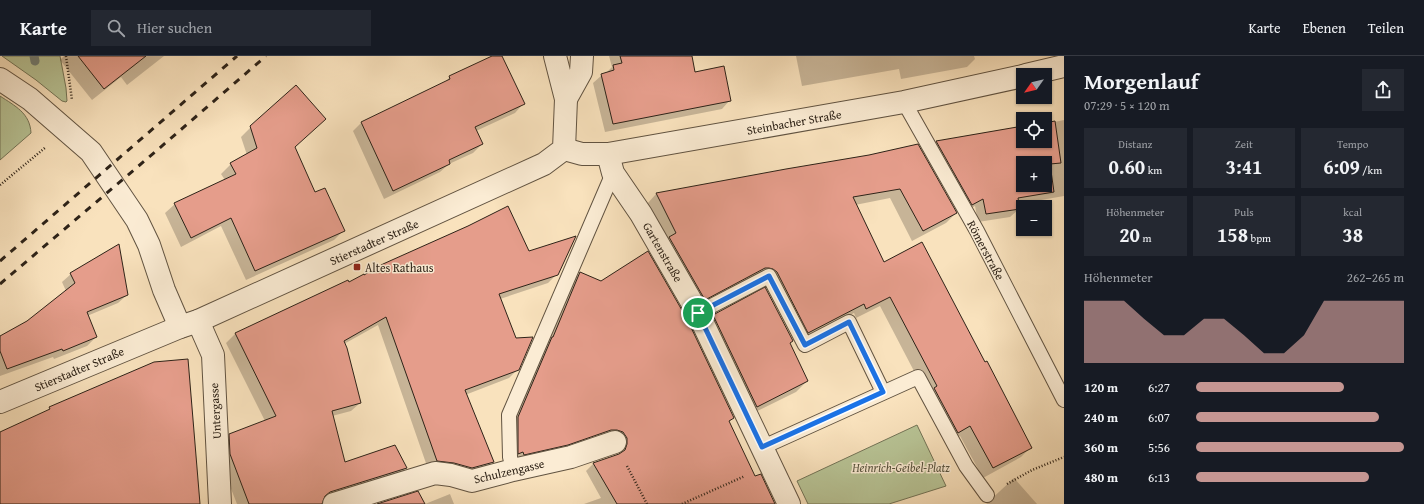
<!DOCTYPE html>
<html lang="de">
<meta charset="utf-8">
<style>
body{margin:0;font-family:"Gentium Book Plus",serif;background:#242831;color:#f1f3f6;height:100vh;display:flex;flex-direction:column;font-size:15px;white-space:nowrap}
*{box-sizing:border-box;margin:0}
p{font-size:13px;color:#9ea1a6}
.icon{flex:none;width:22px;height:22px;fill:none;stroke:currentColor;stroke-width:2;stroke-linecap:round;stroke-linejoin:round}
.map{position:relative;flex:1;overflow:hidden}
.drawer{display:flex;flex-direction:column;background:#171b24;width:360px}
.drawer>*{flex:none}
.needle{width:26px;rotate:236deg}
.controls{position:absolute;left:1016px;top:12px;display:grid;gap:8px}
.controls a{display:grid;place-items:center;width:36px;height:36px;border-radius:0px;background:#171b24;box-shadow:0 1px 3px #0004;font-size:20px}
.pin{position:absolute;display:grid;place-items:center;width:34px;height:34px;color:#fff;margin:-17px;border:2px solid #fff;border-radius:50%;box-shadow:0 1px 4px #0007}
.round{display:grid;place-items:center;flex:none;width:42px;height:42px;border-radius:0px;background:#242831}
.headline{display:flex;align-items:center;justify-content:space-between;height:68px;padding:0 20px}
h1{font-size:22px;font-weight:700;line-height:30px}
.stats{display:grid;grid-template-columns:repeat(3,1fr);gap:6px;height:68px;padding:4px 20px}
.stats div{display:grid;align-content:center;border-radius:0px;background:#242831;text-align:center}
.stats b{font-size:20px;font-weight:700}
.stats small{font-size:11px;font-weight:400}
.stats p{font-size:11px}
.chart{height:112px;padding:8px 20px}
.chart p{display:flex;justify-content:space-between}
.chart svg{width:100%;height:72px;margin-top:4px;fill:#c59692;opacity:.7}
ul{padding:0 20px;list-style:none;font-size:13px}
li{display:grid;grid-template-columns:64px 48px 1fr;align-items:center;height:30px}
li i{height:10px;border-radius:5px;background:#c59692}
header{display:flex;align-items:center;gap:24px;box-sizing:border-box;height:56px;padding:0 20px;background:#171b24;border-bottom:1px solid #363941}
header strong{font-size:19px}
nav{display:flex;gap:22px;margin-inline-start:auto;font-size:14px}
.search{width:280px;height:36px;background:#242831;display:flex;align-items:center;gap:10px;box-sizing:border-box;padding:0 14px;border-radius:0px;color:#9ea1a6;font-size:15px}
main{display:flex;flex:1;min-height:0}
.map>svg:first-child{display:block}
</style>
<header>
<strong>Karte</strong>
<div class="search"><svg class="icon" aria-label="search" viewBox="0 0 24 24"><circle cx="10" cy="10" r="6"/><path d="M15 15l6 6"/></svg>Hier suchen</div>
<nav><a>Karte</a><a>Ebenen</a><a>Teilen</a></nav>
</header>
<main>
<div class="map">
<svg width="1064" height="448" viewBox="0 0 1064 448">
<rect width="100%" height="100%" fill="#f9e2bd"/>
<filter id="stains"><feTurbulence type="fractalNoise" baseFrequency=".005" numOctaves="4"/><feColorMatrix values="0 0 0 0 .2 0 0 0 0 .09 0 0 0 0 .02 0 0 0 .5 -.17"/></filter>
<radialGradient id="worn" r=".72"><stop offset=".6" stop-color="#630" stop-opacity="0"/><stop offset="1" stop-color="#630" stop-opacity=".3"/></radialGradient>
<!-- green -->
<g fill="#b8c496" stroke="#737457">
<polygon points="2,0 60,0 66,32 67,45 66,46 62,45 36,24"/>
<path d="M0,40c15,10 30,17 31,37l-31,27z"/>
<polygon points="917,369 946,430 889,448 808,448 797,425"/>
</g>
<!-- shadow -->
<g fill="#0003" fill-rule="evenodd">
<polygon points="64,0 164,0 127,29 121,21 92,44 60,4"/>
<polygon points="494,0 501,0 523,48 515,57 476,75 482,88 473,97 449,108 440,116 384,143 353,75 361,67 443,28 450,21"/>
<polygon points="609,0 691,0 694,17 730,44 722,53 605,76 593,27 602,19 606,17 612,11"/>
<polygon points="796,0 974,0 975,3 967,11 901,23 899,13 802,30"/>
<path d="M1064,64v76l-46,8 1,5 -9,8 -32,5 -3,-16 -11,6 -36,-62 8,-8 87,-15v14h22v-17zM1023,107h22v22h-22z"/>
<polygon points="251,71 315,138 343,175 334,184 246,224 221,170 181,191 165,157 175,148 225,124 221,118 231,108 247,99 241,81"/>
<polygon points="869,100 956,157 946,167 912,185 890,142 855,149 883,207 985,308 1031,391 1021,401 983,422 960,380 948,386 927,340 880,250 856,262 854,257 798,286 767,226 695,253 647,148 656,138"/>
<polygon points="528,196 557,218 548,227 500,243 518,313 509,322 465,339 492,406 484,415 428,413 378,269 344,288 360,347 351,355 332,360 344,407 406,412 397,421 321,444 321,448 237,448 228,425 221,387 230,378 265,365 226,287 235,278 348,226 349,227"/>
<polygon points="580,217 733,362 729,366 755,422 774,448 584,448 601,442 586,415 594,407 619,399 619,390 515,406 510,370 572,225"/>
<polygon points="71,218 127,239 118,247 87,260 96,281 87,290 54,303 53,301 0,320 0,281 27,266 66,235 62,226"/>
<polygon points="713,260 792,285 789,288 807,325 796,336 745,361 702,271"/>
<polygon points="1014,422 1037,448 985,448 986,448"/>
<polygon points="450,438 454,448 425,448"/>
</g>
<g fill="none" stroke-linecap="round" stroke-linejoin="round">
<!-- stream -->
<polyline stroke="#717f76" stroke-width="9" points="34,0 35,5"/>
</g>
<!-- building -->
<g fill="#e59d8b" stroke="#2e2318" fill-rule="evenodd">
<polygon points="78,0 146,0 104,33"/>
<polygon points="492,0 502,0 525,48 475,71 483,88 449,104 450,108 393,135 361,66 450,23 449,20"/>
<polygon points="620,0 692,0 695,16 724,10 731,45 613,68 601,18 614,14 613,9 622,7"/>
<polygon points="296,29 326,63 295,91 315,136 325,132 345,175 255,215 231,162 191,182 174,147 236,118 230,107 257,92 250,70"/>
<path d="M1055,65l6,42 -11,1 4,28 -36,6 2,11 -34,5 -3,-15 -11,6 -36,-64 87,-15v15h22v-18zM1023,107h22v22h-22z"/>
<polygon points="918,88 957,157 923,175 900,133 853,141 884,206 922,186 985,306 987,305 1032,392 993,412 970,370 958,377 934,332 937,330 890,241 866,253 864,248 808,277 777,216 773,213 769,212 765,212 705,244 669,181 676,177 656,137 786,113 869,99"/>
<polygon points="508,150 529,195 576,180 558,219 499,238 516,282 533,281 519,314 465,334 494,406 472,412 454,407 437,405 386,261 344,285 347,292 361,347 332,355 345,406 395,389 407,412 330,436 325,440 322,448 249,448 230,398 229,378 276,360 235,277 348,224 349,226 364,218 364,219 383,208 468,170"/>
<polygon points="119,188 128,239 87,256 97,281 63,295 62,293 7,313 0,295 0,280 27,265 75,227 70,217"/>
<polygon points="648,195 687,263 734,362 729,365 755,420 761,418 775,448 617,448 593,407 619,398 625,394 627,388 627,382 623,376 617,374 611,374 568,389 524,399 523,396 518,398 518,361 552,281 553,281 580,216 601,225"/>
<polygon points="765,231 793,285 790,287 808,325 757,351 713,259"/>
<polygon points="188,303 200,448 0,448 0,376 50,353 49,351 154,306"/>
<polygon points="418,435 425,448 377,448"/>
</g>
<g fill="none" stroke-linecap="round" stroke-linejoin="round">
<!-- service casing -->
<g stroke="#615341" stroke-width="16">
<g id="service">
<polyline points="904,46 977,175 1064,344"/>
<polyline points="698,257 769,220 805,289 849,266 883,336"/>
<polyline points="763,391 918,321 966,410 987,439"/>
<polyline points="513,414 510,401 509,359 613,117"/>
</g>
</g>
<!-- minor casing -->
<g stroke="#615341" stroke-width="24">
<g id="minor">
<polyline points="1026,19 1064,10"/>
<polyline points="566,43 581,16 582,0"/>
<polyline points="564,93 582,98 608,98 904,46 1023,20"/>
<polyline points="608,98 613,117 641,158 698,257 789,448"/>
<polyline points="198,265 213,299 220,448"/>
<polyline points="334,448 435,417 451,419 472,425 513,414 571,401 615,386"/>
</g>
</g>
<!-- tertiary casing -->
<g stroke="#615341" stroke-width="24">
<g id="tertiary">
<polyline points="0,23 30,43 91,96 137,164 149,189 164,234 180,271"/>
<polyline points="0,346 180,271 198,265 544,108 564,93 566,43 555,0"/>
</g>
</g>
<!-- path -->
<g stroke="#2e2318" stroke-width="2.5" stroke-dasharray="1 2" stroke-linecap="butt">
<polyline points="66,0 72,44"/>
<polyline points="0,129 46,91"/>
<polyline points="627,410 647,448"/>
<polyline points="1007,428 1032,414 1064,401"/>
<polyline points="682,448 745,420"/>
</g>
<!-- service -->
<use href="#service" stroke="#fbecd4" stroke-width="14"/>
<!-- minor -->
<use href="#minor" stroke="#fbecd4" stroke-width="22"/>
<!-- tertiary -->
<use href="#tertiary" stroke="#fbecd4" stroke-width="22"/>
<!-- rail -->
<g stroke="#2e2318" stroke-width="3" stroke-dasharray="7 7" stroke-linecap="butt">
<polyline points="0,205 237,0"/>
<polyline points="0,228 155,96 266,0"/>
</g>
</g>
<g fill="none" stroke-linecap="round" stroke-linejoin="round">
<!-- route casing -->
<g stroke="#fff" stroke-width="8">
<polygon id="route" points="769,220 805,289 849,266 883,336 762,391 698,257"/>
</g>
<!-- route -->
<use href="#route" stroke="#1a73e8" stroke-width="5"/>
</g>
<!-- markers -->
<rect fill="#8f2418" stroke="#fbecd4" stroke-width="1.5" x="353" y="207" width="8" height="8" rx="2"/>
<g text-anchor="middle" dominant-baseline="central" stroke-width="3" stroke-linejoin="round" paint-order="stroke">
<!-- street labels -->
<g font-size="12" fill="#2e2318" stroke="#fbecd4">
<text transform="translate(794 66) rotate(-10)">Steinbacher Straße</text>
<text transform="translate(374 186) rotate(-24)">Stierstadter Straße</text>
<text transform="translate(986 194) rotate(62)">Römerstraße</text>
<text transform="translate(663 196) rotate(60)">Gartenstraße</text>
<text transform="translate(79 313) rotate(-23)">Stierstadter Straße</text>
<text transform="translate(215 355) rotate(-93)">Untergasse</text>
<text transform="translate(509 415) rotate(-13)">Schulzengasse</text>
</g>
<!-- poi labels -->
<g font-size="12" fill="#2e2318" stroke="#fbecd4" text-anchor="start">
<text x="365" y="211">Altes Rathaus</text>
</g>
<!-- park labels -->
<g font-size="12" font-style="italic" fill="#57533e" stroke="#fbecd4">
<text x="901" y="411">Heinrich-Geibel-Platz</text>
</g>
</g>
<rect width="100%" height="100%" filter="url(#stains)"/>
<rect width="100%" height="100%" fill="url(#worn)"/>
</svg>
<div class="controls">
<a><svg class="needle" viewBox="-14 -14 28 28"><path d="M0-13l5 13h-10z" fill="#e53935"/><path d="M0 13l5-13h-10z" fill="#9ea1a6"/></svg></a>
<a><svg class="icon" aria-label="locate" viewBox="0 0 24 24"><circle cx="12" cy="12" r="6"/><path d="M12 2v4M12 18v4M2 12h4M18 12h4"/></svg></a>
<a>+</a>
<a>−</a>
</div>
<div class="pin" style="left:698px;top:257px;background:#1e9e55"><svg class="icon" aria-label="arrive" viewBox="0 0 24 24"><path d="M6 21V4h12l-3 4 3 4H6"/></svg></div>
</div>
<section class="drawer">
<div class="headline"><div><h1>Morgenlauf</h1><p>07:29 · 5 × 120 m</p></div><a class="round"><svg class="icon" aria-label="share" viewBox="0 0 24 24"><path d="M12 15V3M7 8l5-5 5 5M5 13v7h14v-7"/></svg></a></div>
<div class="stats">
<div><p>Distanz</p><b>0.60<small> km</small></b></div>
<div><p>Zeit</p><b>3:41</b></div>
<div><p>Tempo</p><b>6:09<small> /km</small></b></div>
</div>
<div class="stats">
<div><p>Höhenmeter</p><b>20<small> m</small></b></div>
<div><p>Puls</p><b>158<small> bpm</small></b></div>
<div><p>kcal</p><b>38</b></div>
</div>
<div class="chart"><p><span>Höhenmeter</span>262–265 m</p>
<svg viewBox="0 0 160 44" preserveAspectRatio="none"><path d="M0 44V6L10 6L20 6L30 17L40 27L50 27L60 17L70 17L80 27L90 38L100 38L110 27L120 6L130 6L140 6L150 6L160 6V44z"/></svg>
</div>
<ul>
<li><b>120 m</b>6:27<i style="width:71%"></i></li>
<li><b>240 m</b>6:07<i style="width:88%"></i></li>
<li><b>360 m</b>5:56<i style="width:100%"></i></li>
<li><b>480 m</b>6:13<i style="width:83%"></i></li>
</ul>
</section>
</main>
